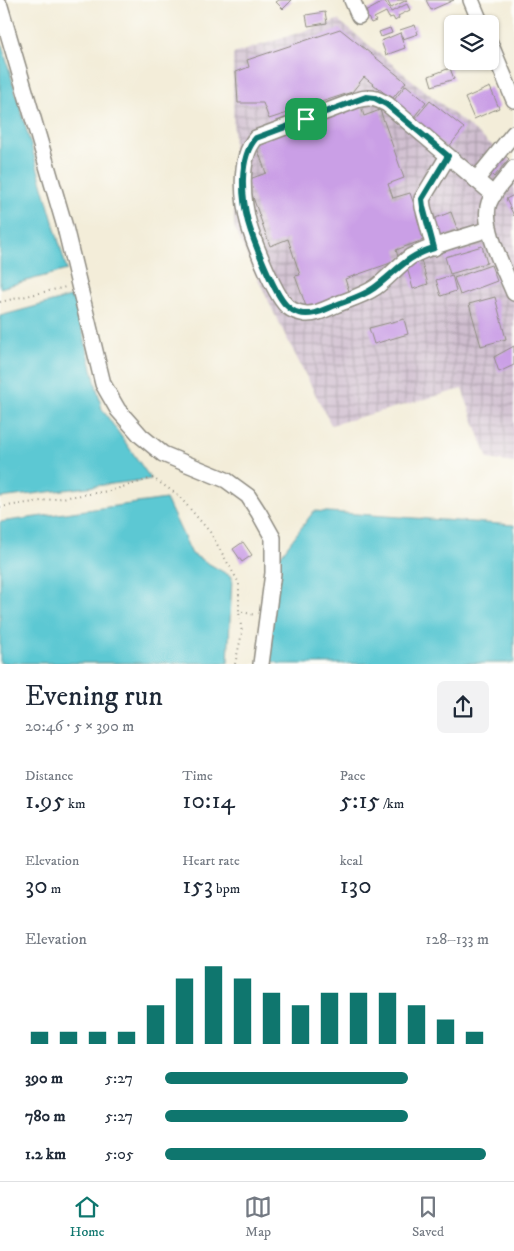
<!DOCTYPE html>
<meta charset="utf-8">
<style>
body{margin:0;font-family:"IM FELL DW Pica",serif;background:#f2f2f3;color:#1f2937;height:100vh;display:flex;flex-direction:column;font-size:19px;white-space:nowrap}
*{box-sizing:border-box;margin:0}
p{font-size:16px;color:#747a83}
.icon{flex:none;width:28px;height:28px;fill:none;stroke:currentColor;stroke-width:2;stroke-linecap:round;stroke-linejoin:round}
.map{position:relative;height:664px;overflow:hidden}
.panel{display:flex;flex-direction:column;background:#fff;flex:1}
.panel>*{flex:none}
.buttons{position:absolute;left:444px;top:15px;display:grid;gap:10px}
.buttons a{display:grid;place-items:center;width:55px;height:55px;border-radius:8px;background:#fff;box-shadow:0 1px 4px #0004;font-size:25px}
.pin{position:absolute;display:grid;place-items:center;width:42px;height:42px;color:#fff;margin:-21px;border-radius:10px;box-shadow:0 2px 8px #0006}
.round{display:grid;place-items:center;flex:none;width:52px;height:52px;border-radius:8px;background:#f2f2f3}
.head{display:flex;align-items:center;justify-content:space-between;height:85px;padding:0 25px}
h1{font-size:28px;font-weight:600;line-height:38px}
.stats{display:grid;grid-template-columns:repeat(3,1fr);gap:8px;height:85px;padding:5px 25px}
.stats div{display:grid;align-content:center}
.stats b{font-size:25px;font-weight:600}
.stats small{font-size:14px;font-weight:400}
.stats p{font-size:14px}
.chart{height:140px;padding:10px 25px}
.chart p{display:flex;justify-content:space-between}
.chart svg{width:100%;height:90px;margin-top:5px;stroke:#0f766e;stroke-width:6}
ul{padding:0 25px;list-style:none;font-size:16px}
li{display:grid;grid-template-columns:80px 60px 1fr;align-items:center;height:38px}
li i{height:12px;border-radius:6px;background:#0f766e}
.dock{display:flex;justify-content:space-around;align-items:center;height:70px;border-top:1px solid #e0e1e3;background:#fff;font-size:14px;color:#747a83}
.dock a{display:grid;justify-items:center;gap:2px}
.dock .active{color:#0f766e}
.map>svg:first-child{display:block}
</style>
<div class="map">
<svg width="514" height="664" viewBox="0 0 514 664">
<defs>
<pattern id="industrial-grid" width="8" height="8" patternUnits="userSpaceOnUse" patternTransform="scale(1.25)"><rect width="8" height="8" fill="#cfbdcf"/><path d="M0 4h8M4 0v8" fill="none" stroke="#a89aa8"/></pattern>
</defs>
<rect width="100%" height="100%" fill="#fdfcf7"/>
<filter id="ink" filterUnits="userSpaceOnUse"><feTurbulence type="fractalNoise" baseFrequency=".02" numOctaves="2"/><feDisplacementMap in="SourceGraphic" scale="10" xChannelSelector="R" yChannelSelector="G"/><feConvolveMatrix kernelMatrix="1 2 1 2 8 2 1 2 1" color-interpolation-filters="sRGB"/></filter>
<filter id="wash" filterUnits="userSpaceOnUse"><feTurbulence type="fractalNoise" baseFrequency=".0096" numOctaves="4" result="noise"/><feDisplacementMap in="SourceGraphic" scale="20" xChannelSelector="R" yChannelSelector="G"/><feGaussianBlur stdDeviation="1.12" result="paint"/><feColorMatrix in="noise" values="0 0 0 0 0 0 0 0 0 0 0 0 0 0 0 0 0 1.4 0 .05"/><feComposite in="paint" operator="in"/></filter>
<g filter="url(#wash)">
<rect width="100%" height="100%" fill="#f3edd9"/>
<!-- industrial -->
<polygon fill="url(#industrial-grid)" points="338,20 514,163 514,463 488,459 462,389 331,425 273,311 234,227 233,54"/>
<!-- water -->
<g fill="#5cc8d3" stroke="#447a7f">
<polygon points="0,38 67,270 0,288"/>
<polygon points="74,296 102,409 151,479 0,498 0,316"/>
<polygon points="166,499 192,554 232,577 228,663 0,663 0,522"/>
<polygon points="314,511 514,525 514,663 281,664 261,658 271,568"/>
</g>
<g id="blocks">
<!-- building -->
<g fill="#ca9fe6">
<polygon points="279,0 292,0 283,9 276,2"/>
<polygon points="387,0 407,0 391,8"/>
<polygon points="426,0 454,0 431,10"/>
<polygon points="385,1 391,12 407,4 410,10 398,16 399,18 395,21 393,17 389,18 386,12 374,18 376,21 371,23 365,12"/>
<polygon points="325,12 327,23 308,26 306,15"/>
<polygon points="415,25 418,34 403,39 400,30"/>
<polygon points="390,28 392,33 381,37 379,32"/>
<polygon points="340,29 406,82 392,99 364,77 352,92 269,119 263,103 238,103 236,72 249,67 247,60"/>
<polygon points="400,33 405,48 386,55 381,41"/>
<polygon points="450,68 454,79 432,86 429,76"/>
<polygon points="406,85 426,102 414,117 394,100"/>
<polygon points="490,87 499,108 474,119 465,98"/>
<polygon points="430,101 464,128 448,148 414,120"/>
<polygon points="361,106 364,116 380,110 404,178 388,184 393,198 410,193 426,239 396,250 399,260 345,279 350,294 307,309 295,276 300,275 288,239 270,246 247,180 266,173 255,142"/>
<polygon points="503,154 509,159 494,177 488,171"/>
<polygon points="514,195 514,216 506,199"/>
<polygon points="451,212 458,231 440,238 433,219"/>
<polygon points="482,246 487,263 450,274 445,257"/>
<polygon points="421,260 428,284 413,289 406,264"/>
<polygon points="491,265 497,281 460,295 454,278"/>
<polygon points="452,275 456,291 441,296 436,280"/>
<polygon points="495,297 506,339 481,346 469,304"/>
<polygon points="404,319 408,334 374,344 369,328"/>
<polygon points="514,346 514,365 499,372 494,357"/>
<polygon points="243,542 252,555 242,562 233,549"/>
</g>
</g>
</g>
<g filter="url(#ink)">
<use href="#blocks" fill-opacity="0" stroke="#8f8c82" stroke-width="1"/>
<g fill="none" stroke-linecap="round" stroke-linejoin="round">
<!-- minor casing -->
<g stroke="#8f8c82" stroke-width="18">
<g id="minor">
<polyline points="352,0 359,16"/>
<polyline points="471,0 481,24"/>
<polyline points="0,6 65,227 103,384 118,410 141,436 163,454 226,480 248,496 259,513 273,538 273,573 261,664"/>
<polyline points="490,43 514,100"/>
<path d="M514,168c-8,11 -20,22 -25,35 -8,22 16,68 25,90"/>
<polyline points="476,180 514,133"/>
<path d="M489,229c-21,7 -61,17 -79,28 -12,9 -22,21 -34,30 -12,8 -25,12 -38,17 -10,4 -22,11 -32,10 -7,-1 -13,-3 -18,-7 -12,-9 -33,-62 -38,-78 -7,-25 -13,-70 6,-91l101,-38c12,-4 19,-2 30,4l107,91"/>
<polyline points="434,248 423,207 422,199 448,156"/>
</g>
</g>
<!-- path -->
<g stroke="#8f8c82" stroke-width="2" stroke-dasharray="1 4" stroke-linecap="butt">
<polyline points="0,302 66,287"/>
<polyline points="0,507 109,491 153,478 178,495 210,532 239,583 239,611 255,615"/>
<polyline points="235,664 242,633 239,612"/>
</g>
<!-- minor -->
<use href="#minor" stroke="#fff" stroke-width="15"/>
</g>
</g>
<g fill="none" stroke-linecap="round" stroke-linejoin="round" filter="url(#ink)">
<!-- route casing -->
<g stroke="#fff" stroke-width="10">
<path id="route" d="M366,97l9,1 11,6 62,52 -26,43 1,8 11,41c-28,8 -38,24 -60,40 -11,8 -25,12 -38,17 -11,4 -24,12 -37,8 -4,-1 -10,-5 -13,-8 -12,-12 -33,-65 -38,-83 -6,-24 -10,-64 8,-84z"/>
</g>
<!-- route -->
<use href="#route" stroke="#0f766e" stroke-width="6"/>
</g>
</svg>
<div class="buttons">
<a><svg class="icon" aria-label="layers" viewBox="0 0 24 24"><path d="M12 4l9 5-9 5-9-5zM3 14l9 5 9-5"/></svg></a>
</div>
<div class="pin" style="left:306px;top:119px;background:#1e9e55"><svg class="icon" aria-label="arrive" viewBox="0 0 24 24"><path d="M6 21V4h12l-3 4 3 4H6"/></svg></div>
</div>
<section class="panel">
<div class="head"><div><h1>Evening run</h1><p>20:46 · 5 × 390 m</p></div><a class="round"><svg class="icon" aria-label="share" viewBox="0 0 24 24"><path d="M12 15V3M7 8l5-5 5 5M5 13v7h14v-7"/></svg></a></div>
<div class="stats">
<div><p>Distance</p><b>1.95<small> km</small></b></div>
<div><p>Time</p><b>10:14</b></div>
<div><p>Pace</p><b>5:15<small> /km</small></b></div>
</div>
<div class="stats">
<div><p>Elevation</p><b>30<small> m</small></b></div>
<div><p>Heart rate</p><b>153<small> bpm</small></b></div>
<div><p>kcal</p><b>130</b></div>
</div>
<div class="chart"><p><span>Elevation</span>128–133 m</p>
<svg viewBox="0 0 160 44" preserveAspectRatio="none"><path d="M5 44V38M15 44V38M25 44V38M35 44V38M45 44V25M55 44V12M65 44V6M75 44V12M85 44V19M95 44V25M105 44V19M115 44V19M125 44V19M135 44V25M145 44V32M155 44V38"/></svg>
</div>
<ul>
<li><b>390 m</b>5:27<i style="width:75%"></i></li>
<li><b>780 m</b>5:27<i style="width:75%"></i></li>
<li><b>1.2 km</b>5:05<i style="width:99%"></i></li>
</ul>
</section>
<nav class="dock">
<a class="active"><svg class="icon" aria-label="home" viewBox="0 0 24 24"><path d="M3 11l9-7 9 7M6 9v11h12V9"/></svg>Home</a>
<a><svg class="icon" aria-label="map" viewBox="0 0 24 24"><path d="M3 6l6-2 6 2 6-2v14l-6 2-6-2-6 2zM9 4v14M15 6v14"/></svg>Map</a>
<a><svg class="icon" aria-label="saved" viewBox="0 0 24 24"><path d="M7 4h10v16l-5-4-5 4z"/></svg>Saved</a>
</nav>
